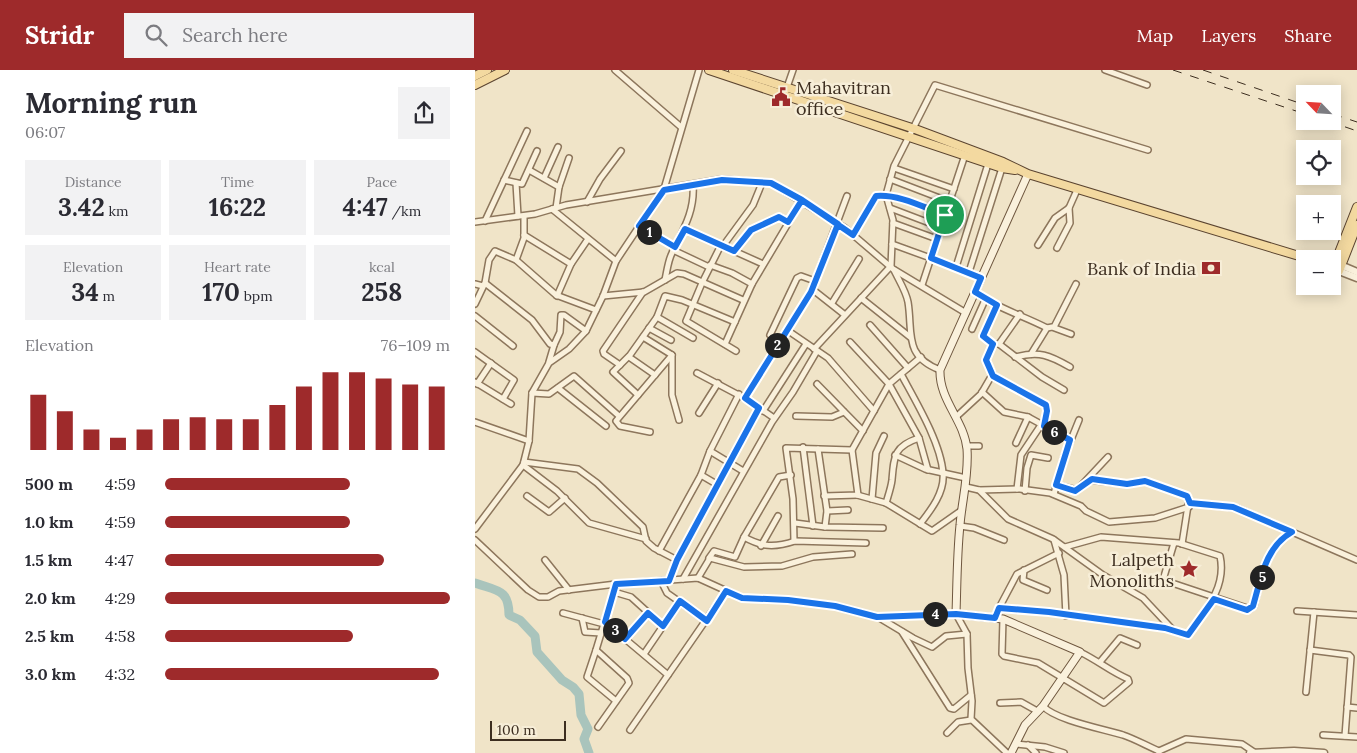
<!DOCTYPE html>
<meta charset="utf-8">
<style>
body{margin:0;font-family:Lora,serif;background:#f2f2f3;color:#2b2b33;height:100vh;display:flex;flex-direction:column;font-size:19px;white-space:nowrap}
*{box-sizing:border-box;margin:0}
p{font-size:16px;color:#7c7c81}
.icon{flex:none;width:28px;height:28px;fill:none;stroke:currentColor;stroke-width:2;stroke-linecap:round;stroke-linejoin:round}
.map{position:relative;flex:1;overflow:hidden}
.details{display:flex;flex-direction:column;background:#fff;width:475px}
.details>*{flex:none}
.needle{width:32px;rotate:295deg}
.buttons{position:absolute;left:821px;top:15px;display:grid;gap:10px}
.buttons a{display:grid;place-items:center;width:45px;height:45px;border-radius:0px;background:#fff;box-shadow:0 2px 12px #0003;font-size:25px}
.scale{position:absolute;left:15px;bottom:12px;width:76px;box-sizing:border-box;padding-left:5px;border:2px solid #3d2e20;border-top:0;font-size:14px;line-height:18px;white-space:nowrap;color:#3d2e20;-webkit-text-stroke:4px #f7eed8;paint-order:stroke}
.pin{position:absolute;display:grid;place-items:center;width:42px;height:42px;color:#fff;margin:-21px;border:2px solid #fff;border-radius:50%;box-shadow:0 1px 5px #0007}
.km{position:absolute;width:25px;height:25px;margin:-12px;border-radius:50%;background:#222;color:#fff;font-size:14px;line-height:25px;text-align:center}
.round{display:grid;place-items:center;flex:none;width:52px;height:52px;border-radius:0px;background:#f2f2f3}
.headline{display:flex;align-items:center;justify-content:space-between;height:85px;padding:0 25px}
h1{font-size:28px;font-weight:700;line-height:38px}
.figures{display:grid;grid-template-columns:repeat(3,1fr);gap:8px;height:85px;padding:5px 25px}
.figures div{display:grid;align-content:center;border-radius:0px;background:#f2f2f3;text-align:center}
.figures b{font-size:25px;font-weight:700}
.figures small{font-size:14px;font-weight:400}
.figures p{font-size:14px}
.chart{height:140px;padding:10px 25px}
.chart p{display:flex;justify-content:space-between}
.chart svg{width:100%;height:90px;margin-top:5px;stroke:#9e2a2b;stroke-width:6}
ul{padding:0 25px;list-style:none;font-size:16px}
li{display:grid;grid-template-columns:80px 60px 1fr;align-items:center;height:38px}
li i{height:12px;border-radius:6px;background:#9e2a2b}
header{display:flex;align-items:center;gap:30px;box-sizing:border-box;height:70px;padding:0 25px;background:#9e2a2b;color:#fff}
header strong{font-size:24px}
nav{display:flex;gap:28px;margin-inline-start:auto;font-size:18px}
.search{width:350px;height:45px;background:#f2f2f3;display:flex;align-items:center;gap:12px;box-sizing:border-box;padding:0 18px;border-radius:0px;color:#7c7c81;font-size:19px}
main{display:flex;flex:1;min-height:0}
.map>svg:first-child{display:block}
</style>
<header>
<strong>Stridr</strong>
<div class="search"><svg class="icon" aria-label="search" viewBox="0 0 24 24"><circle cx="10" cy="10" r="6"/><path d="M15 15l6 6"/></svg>Search here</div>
<nav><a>Map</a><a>Layers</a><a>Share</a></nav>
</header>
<main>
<section class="details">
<div class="headline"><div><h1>Morning run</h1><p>06:07</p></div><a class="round"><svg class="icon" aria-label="share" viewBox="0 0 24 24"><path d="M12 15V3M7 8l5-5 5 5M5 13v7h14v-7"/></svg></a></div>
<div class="figures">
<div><p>Distance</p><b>3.42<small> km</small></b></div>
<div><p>Time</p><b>16:22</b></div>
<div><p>Pace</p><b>4:47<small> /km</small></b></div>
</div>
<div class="figures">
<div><p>Elevation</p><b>34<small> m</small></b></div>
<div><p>Heart rate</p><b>170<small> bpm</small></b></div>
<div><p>kcal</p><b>258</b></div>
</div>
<div class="chart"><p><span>Elevation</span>76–109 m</p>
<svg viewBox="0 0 160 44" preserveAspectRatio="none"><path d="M5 44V17M15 44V25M25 44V34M35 44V38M45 44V34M55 44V29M65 44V28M75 44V29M85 44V29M95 44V22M105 44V13M115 44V6M125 44V6M135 44V9M145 44V12M155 44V13"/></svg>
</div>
<ul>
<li><b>500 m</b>4:59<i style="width:65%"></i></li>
<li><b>1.0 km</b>4:59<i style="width:65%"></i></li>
<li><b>1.5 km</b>4:47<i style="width:77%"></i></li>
<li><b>2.0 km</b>4:29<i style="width:100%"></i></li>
<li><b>2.5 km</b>4:58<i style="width:66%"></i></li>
<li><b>3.0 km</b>4:32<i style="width:96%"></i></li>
</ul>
</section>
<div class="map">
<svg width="882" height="683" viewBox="0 0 882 683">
<rect width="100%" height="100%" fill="#f0e4c8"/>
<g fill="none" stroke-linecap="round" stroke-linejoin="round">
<!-- river -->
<path stroke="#a9c4bc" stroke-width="9" d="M0,513c22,8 34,6 34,32l11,5 15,16 2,16 25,28 11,7 6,7 2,21 7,14 -4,10 5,14"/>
<!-- minor casing -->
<g stroke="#8d765c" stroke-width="8">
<g id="minor">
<polyline points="140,0 206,57"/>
<polyline points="630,0 672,15"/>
<polyline points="309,26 318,0"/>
<polyline points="419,98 479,119"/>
<polyline points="54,100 84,117"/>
<polyline points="69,108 83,77"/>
<polyline points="415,109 475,132"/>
<polyline points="29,110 47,114 62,81"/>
<polyline points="41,113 43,146"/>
<polyline points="112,132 125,109 146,81"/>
<polyline points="81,138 84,117 94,88"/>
<polyline points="415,138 465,157"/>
<polyline points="77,139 141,191"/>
<polyline points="10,151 52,61"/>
<polyline points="0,152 60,144 91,135 247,109 296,113 370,158 418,199 491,243"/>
<polyline points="418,153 462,169"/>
<polyline points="164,156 200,177"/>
<polyline points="210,159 288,194"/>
<polyline points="49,165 96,194"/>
<path d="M378,165l23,-39c23,-2 47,11 69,19"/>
<polyline points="417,174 494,202 506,208"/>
<polyline points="246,175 227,213 211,251 261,281"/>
<polyline points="563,175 580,148 594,138 602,120"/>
<polyline points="248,176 278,135 287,113"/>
<polyline points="582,178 595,153 594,138"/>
<polyline points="198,180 234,197"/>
<polyline points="259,181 276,160 305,147 313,152"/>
<polyline points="41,190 49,168 49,146"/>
<polyline points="235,195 257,203 277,214"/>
<polyline points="481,197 513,94"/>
<path d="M419,200c4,9 12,21 14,32 5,30 -5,54 32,68"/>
<polyline points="494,202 527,98"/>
<path d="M190,210c2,-9 3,-19 7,-27 11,-23 23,-42 21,-68"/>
<polyline points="10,213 57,250 75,274 79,275 74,292"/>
<polyline points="0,214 8,216"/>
<polyline points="447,215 490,85"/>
<polyline points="337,219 370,245"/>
<path d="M500,222c19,15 49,24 72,36"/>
<polyline points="82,226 96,194 113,169"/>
<polyline points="128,226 169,222 202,203 209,204 268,230"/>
<polyline points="386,228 435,267"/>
<polyline points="357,233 384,189"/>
<polyline points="0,234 10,213 14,190 20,181 41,190 81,225 121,240"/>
<polyline points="545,244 524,274 518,274 511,290 519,306 571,335 572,341 569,356"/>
<polyline points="0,246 38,276"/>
<polyline points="182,247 218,268"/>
<polyline points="395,255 433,298"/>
<polyline points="579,257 601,214"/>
<polyline points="174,258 196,270"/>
<polyline points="497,259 510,230"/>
<polyline points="312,260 353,288 399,341"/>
<polyline points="295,265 322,208 326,206 340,211"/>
<polyline points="168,267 197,285 197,325 204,350"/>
<polyline points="375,272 414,314 444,368 453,400"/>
<polyline points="250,274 277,214 327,130"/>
<polyline points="518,274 508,266 522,235"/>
<polyline points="524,274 567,307 589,320"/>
<polyline points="79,275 85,262 86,245 89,245 111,261"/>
<polyline points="339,279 416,196 418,150 411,125 419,96 460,15 673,80"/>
<polyline points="0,282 39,310 28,329"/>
<polyline points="556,284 572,258 577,257 596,264"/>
<polyline points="154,287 180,305"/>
<path d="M540,287c25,-6 34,-2 55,10"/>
<polyline points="145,295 129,284 128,281 168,222"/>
<polyline points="222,303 273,330 299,348"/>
<path d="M426,304c14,26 40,69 42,99 2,19 -12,37 -23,51"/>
<polyline points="0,312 36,334"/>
<polyline points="2,314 16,293"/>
<polyline points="342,314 388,361"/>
<polyline points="83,318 131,356"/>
<polyline points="507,322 529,342 553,347 595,370"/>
<polyline points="57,323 74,324 99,306 144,346"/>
<polyline points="163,325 138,302 155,285 182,247 190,226 207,230 260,252"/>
<polyline points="270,328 336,222 372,126"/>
<polyline points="288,341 331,274"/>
<polyline points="224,343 243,313"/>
<polyline points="321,346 357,347 369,342"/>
<polyline points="481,347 506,324 517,305"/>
<polyline points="0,352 54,371"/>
<polyline points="175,362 145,356 141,351 197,285"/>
<polyline points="541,373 553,347"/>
<polyline points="492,376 504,376"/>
<polyline points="328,377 338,456"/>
<polyline points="343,379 352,441 350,457"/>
<polyline points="235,381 268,401"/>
<polyline points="420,385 450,399 491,408"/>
<polyline points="49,392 103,399 122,413 168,457 171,471 179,478 202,490"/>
<polyline points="48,395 82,421 114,453 171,469"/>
<polyline points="226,405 243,415"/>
<polyline points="613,410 653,414 670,411 712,426 714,429 707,474"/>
<polyline points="581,415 602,420 633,387"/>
<polyline points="491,417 504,420 533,449 578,469 628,505 668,528 698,560"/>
<polyline points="542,419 546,385 566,355"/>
<polyline points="504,420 545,419 575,423 606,436 611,441 634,452 680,448 714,437"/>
<polyline points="550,421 552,398 556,385 573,388"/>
<polyline points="579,424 589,387 604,350"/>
<polyline points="382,425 411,433 457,461 487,440"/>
<polyline points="52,426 74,442 90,428"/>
<polyline points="349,426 383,425 377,380"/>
<polyline points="397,429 401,383 409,366"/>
<path d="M411,433c2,-7 5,-15 6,-23 2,-24 2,-34 27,-42"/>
<polyline points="715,433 762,438 882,490"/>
<polyline points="352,441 373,440"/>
<polyline points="320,453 350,457 408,458"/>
<polyline points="485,456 499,458 529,470"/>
<polyline points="0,459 48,395 54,371 57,323 74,293 94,279 111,261 128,226 141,191 189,119 224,0"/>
<path d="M269,467c18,10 30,11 51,4l71,2"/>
<polyline points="0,470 53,520 64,527 73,527 84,521 141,514 223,508 267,528 313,530 360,536 402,547 481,544 492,564 493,598 497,631 496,649 532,683"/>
<polyline points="579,470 589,505 591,546"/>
<polyline points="319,471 318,429 311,378 377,380 414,314 446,287"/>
<path d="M699,473l-11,37 87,29 4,-3c7,-28 11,-59 38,-74"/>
<polyline points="286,476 303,446"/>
<polyline points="184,481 226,405 235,381 264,324"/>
<polyline points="234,488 239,481 260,487 269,467 304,407 316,405"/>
<polyline points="70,490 94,520"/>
<polyline points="549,500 548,510 572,520"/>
<polyline points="223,508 235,488 269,497 307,496 338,487 377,484"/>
<polyline points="208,509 297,352 318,322 342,281"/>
<polyline points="186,511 192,523 232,551"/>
<polyline points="194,511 202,490 284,338"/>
<polyline points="139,522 156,527 188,556"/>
<polyline points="524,538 542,504 584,483"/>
<polyline points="822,541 882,545"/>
<polyline points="88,543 129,554"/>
<polyline points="403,547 438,568 457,577 471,566 492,564"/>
<polyline points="107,548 110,562 126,563"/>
<path d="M519,548l5,-10 49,4 117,16 23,7c17,-24 39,-48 32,-79l-41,-13 -78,-6 -36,10"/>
<path d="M528,549l-1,35 2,2 34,7 66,40 25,-21 -1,-3c-17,-7 -31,-19 -48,-27"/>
<polyline points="130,552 193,605"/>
<polyline points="427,562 475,638 479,639 496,625"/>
<polyline points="150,569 173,543"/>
<polyline points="121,580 112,607 141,631"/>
<polyline points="835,580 874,585 876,587 870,666"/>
<polyline points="169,584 205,531"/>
<polyline points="625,592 645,568 662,575"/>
<polyline points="831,622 839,542"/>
<polyline points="525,633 546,632 562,641"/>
<path d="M568,636c12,14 60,23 80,29 12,4 24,11 36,16"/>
<polyline points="872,637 882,638"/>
<polyline points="123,657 154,613 152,608 121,580 141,514"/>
<polyline points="155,660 251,521"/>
<polyline points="472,663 483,652 496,650"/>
<polyline points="848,665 882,667"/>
<polyline points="541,674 570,677 589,683"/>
<polyline points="553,675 561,683"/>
<polyline points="684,683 684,681 711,669 767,674 779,682"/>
</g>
</g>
<!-- tertiary casing -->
<g stroke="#8d765c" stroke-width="9">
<g id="tertiary">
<polyline points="863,194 882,202"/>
<polyline points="864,201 882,208"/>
<polyline points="775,683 819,681 849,683"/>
</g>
</g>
<!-- secondary casing -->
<g stroke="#6f573f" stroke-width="9">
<path id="secondary" d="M536,683l14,-28 18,-19 37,-54 -77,-33 -47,-5c1,-30 1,-60 4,-89 2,-25 9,-50 7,-76 -3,-29 -28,-49 -27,-79l88,-196"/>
</g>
<!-- primary casing -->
<g stroke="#5b4430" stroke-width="10">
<g id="primary">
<polyline points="234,0 527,98 540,100"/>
<polyline points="258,0 440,59 528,92 553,104 834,189"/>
<polyline points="0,6 12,0"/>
<polyline points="0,15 30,0"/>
<polyline points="858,198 882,137"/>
<polyline points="858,199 864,201 882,155"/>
</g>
</g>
<!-- minor -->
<use href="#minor" stroke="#faf1dc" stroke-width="5"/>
<!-- tertiary -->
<use href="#tertiary" stroke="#faf1dc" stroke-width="6"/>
<!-- secondary -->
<use href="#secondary" stroke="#faf1dc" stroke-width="7"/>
<!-- primary -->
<use href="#primary" stroke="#f3d9a0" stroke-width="8"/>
<!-- rail -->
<g stroke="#3d2e20" stroke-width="1" stroke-dasharray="9 9" stroke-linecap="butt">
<polyline points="698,0 830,44"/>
<polyline points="728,0 830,35"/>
<polyline points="858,44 882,52"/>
<polyline points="853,51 882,61"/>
</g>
</g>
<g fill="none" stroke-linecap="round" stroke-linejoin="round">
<!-- route casing -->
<g stroke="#fff" stroke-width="10">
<path id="route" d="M470,145c-22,-8 -46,-21 -69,-19l-23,39 -51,-35 -31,-17 -49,-3 -58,10 -25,36 36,21 10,-18 49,22 17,-21 28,-13 9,5 14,-22 36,24 -27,68 -66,106 14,10 -82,152 -8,21 -53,3 -11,38 20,17 23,-26 15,13 17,-25 27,20 19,-30 16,7 46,2 47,6 42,11 79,-3 39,4 4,-10 50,4 116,16 23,7 26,-36 33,11 6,-4c8,-27 12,-59 39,-74l-59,-25 -43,-4 -3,-7 -42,-15 -18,3 -35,-5 -17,12 -19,-6 14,-45 -26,-14 3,-15 -1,-6 -53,-29 -7,-16 7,-16 -10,-8 14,-31 -22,-13 6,-14 -50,-20 14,-43"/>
</g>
<!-- route -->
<use href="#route" stroke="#1a73e8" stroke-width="6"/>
</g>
<!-- icons -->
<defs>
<g id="civic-bare" transform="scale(1.5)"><path d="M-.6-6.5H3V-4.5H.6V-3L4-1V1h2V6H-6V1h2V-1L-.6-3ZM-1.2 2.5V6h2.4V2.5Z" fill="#9e2a2b" stroke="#f7eed8" stroke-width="2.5" paint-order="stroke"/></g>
<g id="bank-bare" transform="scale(1.5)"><path d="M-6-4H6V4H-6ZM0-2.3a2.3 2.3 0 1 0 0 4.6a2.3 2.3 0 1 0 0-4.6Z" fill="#9e2a2b" stroke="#f7eed8" stroke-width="2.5" paint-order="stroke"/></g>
<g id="sight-bare" transform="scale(1.5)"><path d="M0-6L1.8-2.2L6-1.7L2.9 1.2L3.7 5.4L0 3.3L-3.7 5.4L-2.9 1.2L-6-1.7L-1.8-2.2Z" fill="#9e2a2b" stroke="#f7eed8" stroke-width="2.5" paint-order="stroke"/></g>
</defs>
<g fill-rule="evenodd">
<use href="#civic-bare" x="306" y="27"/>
<use href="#bank-bare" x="736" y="198"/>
<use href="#sight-bare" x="714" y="499"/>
</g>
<g text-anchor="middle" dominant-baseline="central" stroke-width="5" stroke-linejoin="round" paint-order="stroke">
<!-- poi labels -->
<g font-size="18" fill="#3d2e20" stroke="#f7eed8" text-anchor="end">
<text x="321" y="17" text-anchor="start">Mahavitran<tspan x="321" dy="21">office</tspan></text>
<text x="721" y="198">Bank of India</text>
<text x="699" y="489">Lalpeth<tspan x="699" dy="21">Monoliths</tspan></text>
</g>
</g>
</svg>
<div class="buttons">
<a><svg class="needle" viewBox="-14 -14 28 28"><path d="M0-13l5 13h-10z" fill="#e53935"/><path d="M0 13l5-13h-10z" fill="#7c7c81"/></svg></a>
<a><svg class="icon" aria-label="locate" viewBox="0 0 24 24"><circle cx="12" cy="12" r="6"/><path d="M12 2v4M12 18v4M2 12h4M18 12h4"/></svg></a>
<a>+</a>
<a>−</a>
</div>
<div class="scale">100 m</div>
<div class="pin" style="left:470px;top:145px;background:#1e9e55"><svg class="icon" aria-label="arrive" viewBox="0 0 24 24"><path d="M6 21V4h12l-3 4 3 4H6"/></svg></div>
<b class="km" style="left:174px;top:162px">1</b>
<b class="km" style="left:302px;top:275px">2</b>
<b class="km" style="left:140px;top:560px">3</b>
<b class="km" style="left:460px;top:544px">4</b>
<b class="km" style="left:787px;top:507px">5</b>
<b class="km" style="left:579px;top:362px">6</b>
</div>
</main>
